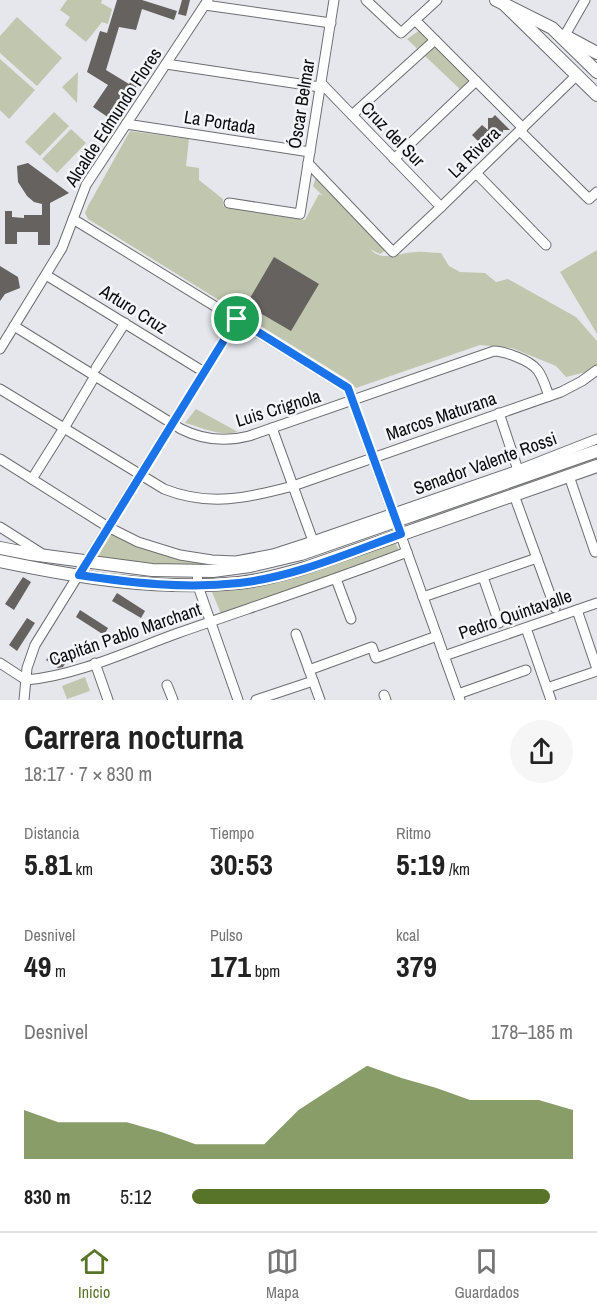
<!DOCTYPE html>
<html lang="es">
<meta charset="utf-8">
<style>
body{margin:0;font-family:"Archivo Narrow",sans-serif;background:#f6f6f6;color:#222;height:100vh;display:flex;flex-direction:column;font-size:22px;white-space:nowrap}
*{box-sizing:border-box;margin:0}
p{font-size:20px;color:#767676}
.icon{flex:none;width:33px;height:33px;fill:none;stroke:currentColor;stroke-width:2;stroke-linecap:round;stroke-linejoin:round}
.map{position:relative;height:700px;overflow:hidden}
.drawer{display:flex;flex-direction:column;background:#fff;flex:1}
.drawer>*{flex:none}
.pin{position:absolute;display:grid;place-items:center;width:51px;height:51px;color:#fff;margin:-26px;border:3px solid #fff;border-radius:50%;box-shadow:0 2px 6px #0007}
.round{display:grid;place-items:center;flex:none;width:63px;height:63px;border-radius:32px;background:#f6f6f6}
.head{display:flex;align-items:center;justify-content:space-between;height:102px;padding:0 24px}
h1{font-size:33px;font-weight:700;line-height:45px}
.stats{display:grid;grid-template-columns:repeat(3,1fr);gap:9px;height:102px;padding:6px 24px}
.stats div{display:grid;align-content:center}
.stats b{font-size:30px;font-weight:700}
.stats small{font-size:16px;font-weight:400}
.stats p{font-size:16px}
.chart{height:168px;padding:12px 24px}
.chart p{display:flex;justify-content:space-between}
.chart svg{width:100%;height:108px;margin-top:6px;fill:#577429;opacity:.7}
ul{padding:0 24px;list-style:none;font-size:20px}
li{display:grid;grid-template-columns:96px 72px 1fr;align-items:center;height:45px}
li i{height:15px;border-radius:8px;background:#577429}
.dock{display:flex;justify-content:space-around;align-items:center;height:84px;border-top:2px solid #e0e0e0;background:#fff;font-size:16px;color:#767676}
.dock a{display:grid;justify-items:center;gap:3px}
.dock .selected{color:#577429}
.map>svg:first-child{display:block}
</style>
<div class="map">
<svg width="597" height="700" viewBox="0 0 597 700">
<rect width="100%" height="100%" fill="#e6e7ec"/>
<!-- green -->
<g fill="#c0c7ae">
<polygon points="67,0 102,0 101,3 112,9 108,24 102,22 86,42 65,25 70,17 60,10"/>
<polygon points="17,17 62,58 37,86 0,53 0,36"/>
<polygon points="420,30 475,85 462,91 407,39"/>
<polygon points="0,59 35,90 9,119 0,110"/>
<polygon points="78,72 77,103 62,87"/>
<polygon points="54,112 69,126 40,156 25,142"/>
<polygon points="71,129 86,143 57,173 42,159"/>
<path d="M130,131l59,8 -3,27 13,2v12l24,19v7l82,14 14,-26 4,2 -10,-10 4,-12 69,76 -6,4 -10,-5c12,14 31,3 46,3 8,-1 17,1 25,1l8,13 11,6 25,1 11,9 12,-3 68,38 21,24v24l-11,7 -20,5 -10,-11 -44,-18 -32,-3 -124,43 -8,-8 -260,-161 -3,-6 3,-7z"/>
<polygon points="597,250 597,334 560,272"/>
<path d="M196,409l42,23c-17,5 -37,-5 -53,-9z"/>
<polygon points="597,455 597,463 415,526 413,520"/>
<polygon points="110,533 231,565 176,567 97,559"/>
<polygon points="395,543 398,548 398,553 222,616 212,592 291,574"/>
<polygon points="85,677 90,691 67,699 62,686"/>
</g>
<!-- building -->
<g fill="#666260">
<polygon points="117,0 142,0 177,11 174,20 142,9 136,30 119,27 106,70 129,84 135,75 142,79 112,120 93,107 108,85 87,72 100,31 107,33"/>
<polygon points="182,0 190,0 186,16 178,14"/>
<polygon points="495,115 510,130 503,130 503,134 500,134 488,146 481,140 479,142 472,135 482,125 488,130 488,118 492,118"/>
<polygon points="28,163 69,193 50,203 50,245 38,245 38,232 17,232 17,244 5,244 5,211 12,211 12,217 24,218 24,215 42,215 42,204 34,202 27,196 18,182 17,166"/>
<polygon points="274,257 319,284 291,331 246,305"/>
<polygon points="0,266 18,277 20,288 5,294 0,301"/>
<polygon points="23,577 31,582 14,610 5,604"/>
<polygon points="117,593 145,611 141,618 112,601"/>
<polygon points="80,610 108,628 104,635 76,617"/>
<polygon points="27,618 35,623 17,651 9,645"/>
<polygon points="52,652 67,661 63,667 58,668 46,660"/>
</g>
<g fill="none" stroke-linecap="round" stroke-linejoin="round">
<!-- minor casing -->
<g stroke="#6d6e72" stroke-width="11">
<g id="minor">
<polyline points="366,0 401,33 437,0"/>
<polyline points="205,5 331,23"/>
<polyline points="415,20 523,128"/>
<polyline points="565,35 585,0"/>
<polyline points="166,64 320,87"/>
<polyline points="321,83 441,207"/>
<polyline points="352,115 435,40"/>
<polyline points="126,124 310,152"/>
<polyline points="520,131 589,199 597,192"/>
<polyline points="394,159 476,81"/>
<polyline points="308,163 393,252 441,207 577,75"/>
<polyline points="476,173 546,245"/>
<polyline points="229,203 300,214 334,0"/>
<polyline points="73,219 348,388 460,700"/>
<polyline points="46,275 204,372"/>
<path d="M14,326l167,103c22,11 45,13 68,7l245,-85c8,0 15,3 23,6 23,9 24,17 32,39"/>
<polyline points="0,349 62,248 86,185 208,0"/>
<polyline points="96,368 125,323"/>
<path d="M0,389l164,100c45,18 84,9 129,-3l268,-94 21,-11 15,-11"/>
<polyline points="499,413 518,470"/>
<polyline points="66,425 95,376"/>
<polyline points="272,428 313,541"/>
<polyline points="0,459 108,527 138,542 180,555 212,560 236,561 273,554 313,541 518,470 597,439"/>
<polyline points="569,476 595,552"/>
<polyline points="32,479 64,428"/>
<polyline points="514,495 555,608"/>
<polyline points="0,527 44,555"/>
<polyline points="197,571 198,586 238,700"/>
<polyline points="483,577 499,623"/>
<polyline points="336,579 351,619"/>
<polyline points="423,597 537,558"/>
<polyline points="577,610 597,669"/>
<polyline points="526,628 551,700"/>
<polyline points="296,634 320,700"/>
<polyline points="444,656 597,603"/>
<polyline points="0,663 26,680"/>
<polyline points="95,663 108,700"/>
<polyline points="309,670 372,647 376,658 437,636"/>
<path d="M26,680c50,-4 105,-30 152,-47 77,-27 154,-52 229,-81"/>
<polyline points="167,685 173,700"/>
<polyline points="547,688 597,671"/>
<polyline points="458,694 526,670"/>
<polyline points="384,695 386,700"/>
<polyline points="24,700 27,668 35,645 237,319"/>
<polyline points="256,700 313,681"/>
</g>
</g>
<!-- major casing -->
<g stroke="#6d6e72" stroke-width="14">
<g id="major">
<polyline points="496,0 552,28 597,72"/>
<polyline points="505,5 597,95"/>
<polyline points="569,38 597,53"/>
<polyline points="0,548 31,554 152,570 213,571 250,566 301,554 597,451"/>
<path d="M0,561c77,16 158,30 238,22 22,-2 45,-9 67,-15l292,-102"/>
</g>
</g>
<!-- minor -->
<use href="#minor" stroke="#fff" stroke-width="9"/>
<!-- major -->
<use href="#major" stroke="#fff" stroke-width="12"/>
</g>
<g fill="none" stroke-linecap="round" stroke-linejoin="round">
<!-- route casing -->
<g stroke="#fff" stroke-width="12">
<path id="route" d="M237,319l111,69 53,146c-53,19 -107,43 -162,49 -54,6 -107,0 -160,-8z"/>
</g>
<!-- route -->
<use href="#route" stroke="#1a73e8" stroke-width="8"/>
</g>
<g text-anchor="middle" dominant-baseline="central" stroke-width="5" stroke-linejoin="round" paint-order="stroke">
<!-- street labels -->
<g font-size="18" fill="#0b0c0d" stroke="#f4f5f9">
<text transform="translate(301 104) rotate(-81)">Óscar Belmar</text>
<text transform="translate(113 117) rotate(-57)">Alcalde Edmundo Flores</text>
<text transform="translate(220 122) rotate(9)">La Portada</text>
<text transform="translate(393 134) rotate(46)">Cruz del Sur</text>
<text transform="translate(474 152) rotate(-44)">La Rivera</text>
<text transform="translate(134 309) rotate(32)">Arturo Cruz</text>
<text transform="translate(278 408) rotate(-17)">Luis Crignola</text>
<text transform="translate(441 416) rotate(-19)">Marcos Maturana</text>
<text transform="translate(485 463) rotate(-20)">Senador Valente Rossi</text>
<text transform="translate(515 614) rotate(-19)">Pedro Quintavalle</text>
<text transform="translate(125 634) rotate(-19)">Capitán Pablo Marchant</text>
</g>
</g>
</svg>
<div class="pin" style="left:237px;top:319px;background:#1e9e55"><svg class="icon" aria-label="arrive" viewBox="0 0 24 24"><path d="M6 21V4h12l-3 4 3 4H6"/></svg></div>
</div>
<section class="drawer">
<div class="head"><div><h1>Carrera nocturna</h1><p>18:17 · 7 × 830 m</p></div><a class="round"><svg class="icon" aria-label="share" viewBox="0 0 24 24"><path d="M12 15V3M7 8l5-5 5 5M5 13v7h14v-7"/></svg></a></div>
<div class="stats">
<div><p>Distancia</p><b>5.81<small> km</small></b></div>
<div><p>Tiempo</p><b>30:53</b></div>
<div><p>Ritmo</p><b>5:19<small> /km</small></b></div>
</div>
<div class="stats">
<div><p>Desnivel</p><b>49<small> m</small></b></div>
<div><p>Pulso</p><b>171<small> bpm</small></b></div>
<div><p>kcal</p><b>379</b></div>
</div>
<div class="chart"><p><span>Desnivel</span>178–185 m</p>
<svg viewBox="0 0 160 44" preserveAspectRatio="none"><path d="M0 44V24L10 29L20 29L30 29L40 33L50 38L60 38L70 38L80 24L90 15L100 6L110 11L120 15L130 20L140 20L150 20L160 24V44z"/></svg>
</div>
<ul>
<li><b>830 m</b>5:12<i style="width:94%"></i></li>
</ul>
</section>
<nav class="dock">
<a class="selected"><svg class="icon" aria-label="home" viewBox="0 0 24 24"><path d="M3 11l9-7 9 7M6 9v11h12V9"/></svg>Inicio</a>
<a><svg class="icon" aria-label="map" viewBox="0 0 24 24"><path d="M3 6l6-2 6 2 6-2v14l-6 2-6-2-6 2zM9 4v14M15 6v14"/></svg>Mapa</a>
<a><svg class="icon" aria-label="saved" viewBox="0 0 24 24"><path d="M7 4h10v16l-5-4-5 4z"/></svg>Guardados</a>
</nav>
